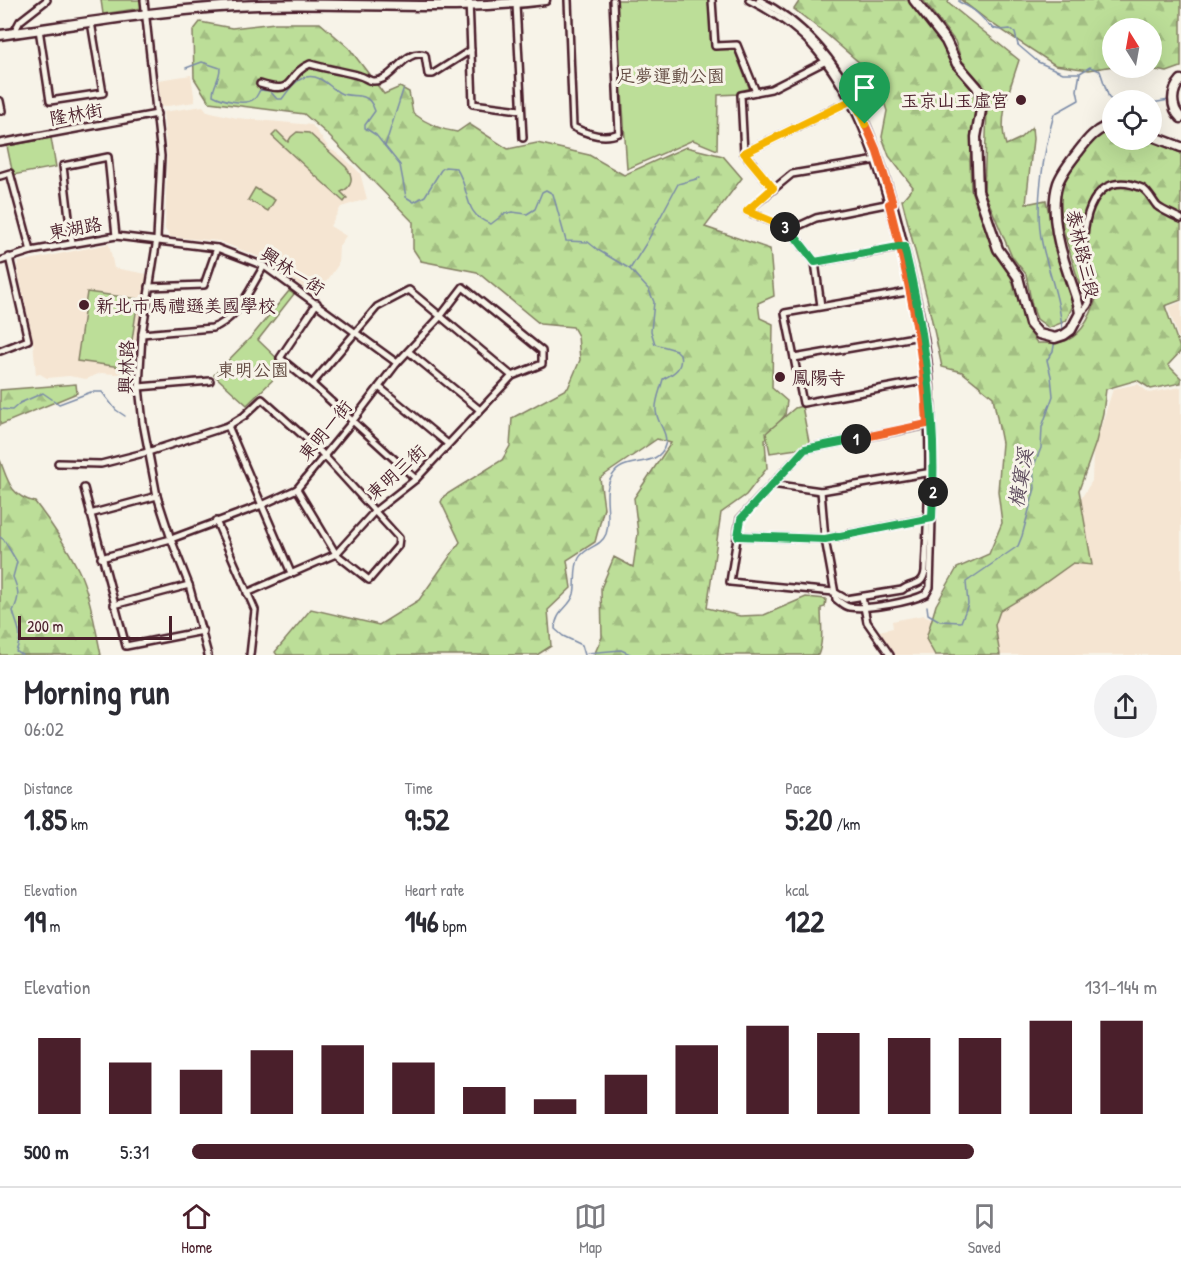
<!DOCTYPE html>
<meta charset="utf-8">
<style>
body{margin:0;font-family:"Patrick Hand","LXGW WenKai TC",sans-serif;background:#f2f2f3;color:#2b2b33;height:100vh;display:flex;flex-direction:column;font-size:22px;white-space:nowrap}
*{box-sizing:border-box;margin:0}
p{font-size:20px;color:#7c7c81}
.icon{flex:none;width:33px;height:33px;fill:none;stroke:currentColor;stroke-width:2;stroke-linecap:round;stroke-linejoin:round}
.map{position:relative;height:655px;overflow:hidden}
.side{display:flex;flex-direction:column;background:#fff;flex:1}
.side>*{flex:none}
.needle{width:39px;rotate:349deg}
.buttons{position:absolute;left:1102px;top:18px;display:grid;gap:12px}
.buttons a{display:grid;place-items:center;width:60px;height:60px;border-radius:50%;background:#fff;box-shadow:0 6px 24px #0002;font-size:30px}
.scale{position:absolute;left:18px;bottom:15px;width:154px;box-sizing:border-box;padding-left:6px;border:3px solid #4a1f2b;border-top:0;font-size:16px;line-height:21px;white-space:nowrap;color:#4a1f2b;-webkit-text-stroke:4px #f7f3e8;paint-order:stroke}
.pin{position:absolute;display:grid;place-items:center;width:51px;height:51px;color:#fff;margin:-62px -26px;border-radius:50% 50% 50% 0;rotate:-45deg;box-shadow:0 0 6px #0007}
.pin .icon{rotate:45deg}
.km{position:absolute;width:30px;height:30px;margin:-15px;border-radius:50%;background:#222;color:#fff;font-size:16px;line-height:30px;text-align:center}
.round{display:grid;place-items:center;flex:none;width:63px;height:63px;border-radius:32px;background:#f2f2f3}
.head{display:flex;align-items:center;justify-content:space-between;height:102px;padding:0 24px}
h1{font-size:33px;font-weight:700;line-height:45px}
.figures{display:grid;grid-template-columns:repeat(3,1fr);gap:9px;height:102px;padding:6px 24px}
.figures div{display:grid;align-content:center}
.figures b{font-size:30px;font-weight:700}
.figures small{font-size:16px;font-weight:400}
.figures p{font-size:16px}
.chart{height:168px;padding:12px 24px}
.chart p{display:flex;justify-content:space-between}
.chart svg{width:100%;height:108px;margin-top:6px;stroke:#4a1f2b;stroke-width:6}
ul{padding:0 24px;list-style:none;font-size:20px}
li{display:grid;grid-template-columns:96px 72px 1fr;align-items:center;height:45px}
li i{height:15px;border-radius:8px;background:#4a1f2b}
.dock{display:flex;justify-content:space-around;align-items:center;height:84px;border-top:2px solid #e1e1e2;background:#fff;font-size:16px;color:#7c7c81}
.dock a{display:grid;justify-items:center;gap:3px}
.dock .active{color:#4a1f2b}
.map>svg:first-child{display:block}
</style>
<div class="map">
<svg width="1181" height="655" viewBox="0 0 1181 655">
<defs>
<pattern id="forest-firs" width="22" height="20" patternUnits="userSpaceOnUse" patternTransform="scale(1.5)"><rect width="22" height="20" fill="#bcde98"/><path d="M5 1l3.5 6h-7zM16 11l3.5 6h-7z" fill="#a3be83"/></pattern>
</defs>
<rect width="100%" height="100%" fill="#f7f3e8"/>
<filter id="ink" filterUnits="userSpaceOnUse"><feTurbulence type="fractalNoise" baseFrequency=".0167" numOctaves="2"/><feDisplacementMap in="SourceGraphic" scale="12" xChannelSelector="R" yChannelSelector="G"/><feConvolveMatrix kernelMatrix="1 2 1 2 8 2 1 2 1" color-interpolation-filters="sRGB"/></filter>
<g filter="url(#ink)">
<!-- built -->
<g fill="#f5e5d2">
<polygon points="191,75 195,102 161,107 158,80"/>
<polygon points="203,106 207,111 237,118 312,125 330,149 343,157 360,173 367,199 341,207 330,226 346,236 339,246 338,265 318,294 312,295 269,261 219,241 170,237 165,229 167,155 163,112"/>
<polygon points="109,244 114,268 147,274 131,375 101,373 86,379 69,376 47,378 40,374 36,375 33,341 17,266 19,262"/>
<polygon points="1181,302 1181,346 1168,307"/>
<polygon points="1138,384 1149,393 1181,387 1181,655 895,655 879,631 893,628 892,621 924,615 945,625 1065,524 1092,481 1093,452 1113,389"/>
</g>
<!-- forest -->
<g fill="url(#forest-firs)" stroke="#837e62" stroke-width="1.5">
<path d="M800,0h110l29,37 13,30 20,20 4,14 -6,59 1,30 23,63 17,24 14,47 12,19c7,0 16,1 24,-1 22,-4 32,-31 37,-50l-6,-10 -11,8 -18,-61 -3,-38 11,-21 20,-28 16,-11h6v9h37l31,13v147l-16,6 16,45 -13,14 13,13v5l-30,6 -14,-9 -31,9 -3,24 -7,29 -17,48 13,75 -19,-2 -38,27 -35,21 -5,14 5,30h-65l-9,-16 10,-34 21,-37 32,-14 13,-31 -4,-32 4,-48 -9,-46 -31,-25 -20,-5 -15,-69 -25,-98 11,-13 -24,-31 -7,-19 5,-26 -11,-34 -50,-43 -32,-25z"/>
<path d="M923,0h26l-1,3 71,57c-8,26 -22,58 -13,85l13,-6 13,-12 1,12 -7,65 20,-4 13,62 14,43 -7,16 -17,7 -12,-9 -5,-13 -6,-32 -14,-17 -28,-66 3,-82 -2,-21 -22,-24 -8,-23z"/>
<polygon points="961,0 1181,0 1181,67 1167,72 1143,68 1152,68 1152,28 1113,28 1113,66 1089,70 1055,65 991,23"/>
<path d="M200,22l32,6 43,-5h45l29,25 35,46 16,-7 9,5 4,21c13,10 27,17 44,19l12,-8 39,25 29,-6 52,12 35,20 62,-28 37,9 19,22 -37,49 65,22 4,47 -16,7 2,15 13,6 -1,64 15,13 -2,14 -20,25 2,28 -21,27 -25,18 -14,95 33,8 24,-1 42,-18 20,2 -1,8 -4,1c0,16 3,33 -3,47h-224l8,-18 -1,-49 13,-31 19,10 5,-34 -4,-35 37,-55 -14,-4 -57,39 4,30 -9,34 -28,18 4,28 -23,22 3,36 -14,9h-260l-2,-3 36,-43 68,16 40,-25 41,-58 -19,-40 3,-6 58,-36 8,-14 2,-28 56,-30 12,-28 -2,-24 -5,-9 -33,-3 -63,-52 -56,-11 -8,-12v-27l-87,-89 -22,-19 -95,-12 -15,-24 -1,-47z"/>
<polygon points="76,384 77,393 0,425 0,390"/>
<path d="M0,460c8,21 10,36 35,42 16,21 31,43 43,67 11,21 18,62 23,86h-101z"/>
</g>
<!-- green -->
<g fill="#bcde98" stroke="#837e62" stroke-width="1.5">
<polygon points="101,0 141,0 142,8 103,14"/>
<polygon points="616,0 710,0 714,49 734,49 750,90 739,94 718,95 717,150 693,140 627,169"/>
<path d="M277,131l11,11 3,-5 6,-5 12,1 37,34c8,10 7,20 -5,25l6,6 -3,4 -72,-66z"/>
<polygon points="51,138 56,167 13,175 7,146"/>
<polygon points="255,188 275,200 268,211 248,200"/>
<polygon points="289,291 294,294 258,340 286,367 247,405 214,375 252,336"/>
<polygon points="87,292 138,299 128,368 77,361"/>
<polygon points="802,406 810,447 770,453 766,433 795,408"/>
</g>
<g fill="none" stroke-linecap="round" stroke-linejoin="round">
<!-- stream -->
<g stroke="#7a8aa7" stroke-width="1.5">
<path d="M959,0v2c6,3 13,6 18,11 14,12 12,19 33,16l5,4 3,12 20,17 25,11h16"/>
<path d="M186,68l16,-6 18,6c0,11 -7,17 -7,27 9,5 32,11 41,4 3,-2 4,-6 6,-9l10,1 7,8h5c6,-8 14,-20 24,-22 15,-3 23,10 34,16 7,4 17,1 24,4 6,2 9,8 11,14l-10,14v3l11,7 24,30 6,32 8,5 11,-6 16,-26 4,-3 11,1c15,21 6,47 35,56l13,-10 8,-2 15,2 8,-5 7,-17 4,-2 7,4 13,47 22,1 10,8 32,19 19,21 5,12 -3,29 4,13 21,6 4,4c3,14 -5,19 -17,25 -2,9 -8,22 -7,31 0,12 13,23 9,35 -6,23 -37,12 -50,27 -16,19 -2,40 -9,62 -5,13 -21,13 -27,24 -6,11 -2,24 -5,36 -4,14 -19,17 -19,35l8,7 19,9 3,10"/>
<polyline points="1152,103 1169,100"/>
<polyline points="385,146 403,90"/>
<polyline points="630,269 647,242 678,184 700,178"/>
<path d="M1062,328c-2,-30 -14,-56 -20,-85 -8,-37 2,-92 12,-129l25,-14 -2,-10 3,-17 10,-6 10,4 9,27 4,3"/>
<polyline points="0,409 12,410 20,403 43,393 59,404 91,392 102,392 116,410 125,416"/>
<path d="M0,537l4,3 13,22 -4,15c6,14 7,20 0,34 4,17 11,22 3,40l6,4"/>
<polyline points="927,606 928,614 940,621 961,622 968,604 966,582 1018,546 1022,536 1035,488 1033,468 1041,448 1042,427 1053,396 1051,376 1047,360 1053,351 1055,341"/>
<polyline points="587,653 621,650 632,655"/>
</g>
<!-- minor casing -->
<g stroke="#4a1f2b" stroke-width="10">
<g id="minor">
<polyline points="144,0 161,156 157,239 142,334 139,387 143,423 157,496 171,539 189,585 208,655"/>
<polyline points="469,0 473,104 520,110"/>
<path d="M568,0l5,127c14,7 31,13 46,6l-6,-133"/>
<polyline points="712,0 715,46 737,45 756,92"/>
<path d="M749,0c26,13 50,29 68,51 44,53 64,122 81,187 12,46 22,94 27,142 7,64 3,128 0,191 -2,16 -13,11 -23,19l-56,9 -12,-7 -104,-10 10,-63 65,-70 122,-24 5,-1"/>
<path d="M759,0c96,47 126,166 149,261 9,39 19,80 22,121 5,68 2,137 0,205l-4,7c-16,8 -58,16 -77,13 -5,-1 -9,-5 -13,-8l-11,-60 -4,-48"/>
<polyline points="516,4 523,138"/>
<polyline points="39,29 50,101 103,93 91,22"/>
<polyline points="13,34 20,21 47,0"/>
<path d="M260,84c38,12 24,-9 50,-20 16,5 33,7 50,12 4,1 9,5 13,5 21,1 30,-33 52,-26l3,19h5l38,-24"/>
<polyline points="0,101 2,111 0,111"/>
<polyline points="0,143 157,114"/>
<polyline points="744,153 852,100"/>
<polyline points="877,160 792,174 747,211 790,230 816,218 891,203"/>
<polyline points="0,176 10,173 31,251"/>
<polyline points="773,188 744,153 741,95 771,89 828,60"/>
<polyline points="790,230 815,262 821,306"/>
<polyline points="72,243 63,166 108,157 116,236"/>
<polyline points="0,261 31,251 116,236 217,248 264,266 397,363"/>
<polyline points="815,262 902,247"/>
<polyline points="149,287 204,285 217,248"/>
<polyline points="913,291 785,313 803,403 928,380"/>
<polyline points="317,303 280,358 312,384 416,479"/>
<path d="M1080,313c6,-4 10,-8 10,-15 0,-13 -5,-27 -6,-41 -3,-37 9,-90 58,-69 7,4 10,12 15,18 6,5 17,9 24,13"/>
<path d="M142,334l70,-6c26,-8 38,-40 52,-62"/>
<polyline points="0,351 28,340 9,257"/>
<polyline points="409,352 480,410"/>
<polyline points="794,358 920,336"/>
<polyline points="312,384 377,307 409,290 512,376"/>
<polyline points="139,387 210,381"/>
<polyline points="379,387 448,444"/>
<polyline points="228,426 291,573"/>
<polyline points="58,463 101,464 148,452 228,426 244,416 262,399 318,449 399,538 398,546 369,580 336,554 297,489"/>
<polyline points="772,484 821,491 932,472"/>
<polyline points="84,488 126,646 203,631"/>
<polyline points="90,514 157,496"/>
<polyline points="216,521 255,610 250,655"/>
<polyline points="738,536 825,539 930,518"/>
<polyline points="101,558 171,539 262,505 297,489 352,422 397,363 440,317 463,287 542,351 542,364 512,376 416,479 374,512 336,554 247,593"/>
<polyline points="862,597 867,622 890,655"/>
<polyline points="114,605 189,585"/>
</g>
</g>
<!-- secondary casing -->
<g stroke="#4a1f2b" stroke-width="13">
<g id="secondary">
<path d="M914,0l32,41 11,23 20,23 3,7 1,16 -5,27 2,54 20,58 20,28 12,47 9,10 16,4 9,-3 7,-5 9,-17c-2,-14 -8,-26 -12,-40 -9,-26 -19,-62 -10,-90 4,-11 12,-21 20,-31 9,-12 19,-25 35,-27"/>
<path d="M0,35c86,-12 171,-27 258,-30 96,-3 192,7 287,-5"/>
<path d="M1181,80c-10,11 -11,27 0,38"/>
<polyline points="1152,136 1181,147"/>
</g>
</g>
<!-- minor -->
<use href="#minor" stroke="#f7f3e8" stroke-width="5"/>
<!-- secondary -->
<use href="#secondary" stroke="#f7f3e8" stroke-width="8"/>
</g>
</g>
<g fill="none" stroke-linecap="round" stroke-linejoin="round" filter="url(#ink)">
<!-- split-1 casing -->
<g stroke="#fff" stroke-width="12">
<path id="split-1" d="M856,439l71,-15c-3,-75 -19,-147 -38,-220l4,-1 -17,-54 -11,-25"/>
</g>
<!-- split-2 casing -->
<g stroke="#fff" stroke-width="12">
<polyline id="split-2" points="856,439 805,449 741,519 738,536 825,539 932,518 933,492"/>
</g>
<!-- split-3 casing -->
<g stroke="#fff" stroke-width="12">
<path id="split-3" d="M785,227l5,3 25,32 89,-16c20,81 32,162 29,246"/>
</g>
<!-- split-4 casing -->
<g stroke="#fff" stroke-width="12">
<polyline id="split-4" points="785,227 747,211 773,188 744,153 854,99 865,124"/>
</g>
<!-- split-1 -->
<use href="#split-1" stroke="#f0652b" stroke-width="8"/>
<!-- split-2 -->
<use href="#split-2" stroke="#22a559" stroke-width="8"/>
<!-- split-3 -->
<use href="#split-3" stroke="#22a559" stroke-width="8"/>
<!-- split-4 -->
<use href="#split-4" stroke="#f5b400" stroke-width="8"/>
</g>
<!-- markers -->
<g fill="#4a1f2b" stroke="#f7f3e8" stroke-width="2">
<circle cx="1021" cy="100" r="6"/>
<circle cx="84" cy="305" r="6"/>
<circle cx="780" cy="377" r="6"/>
</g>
<g text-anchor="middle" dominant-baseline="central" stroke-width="6" stroke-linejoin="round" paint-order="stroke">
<!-- park labels -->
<g font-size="18" fill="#664f46" stroke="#f7f3e8">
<text x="671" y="75">足夢運動公園</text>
<text x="253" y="369">東明公園</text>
</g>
<!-- poi labels -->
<g font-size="18" fill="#4a1f2b" stroke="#f7f3e8" text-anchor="start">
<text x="1009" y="100" text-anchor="end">玉京山玉虛宮</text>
<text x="96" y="305">新北市馬禮遜美國學校</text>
<text x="792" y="377">鳳陽寺</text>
</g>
<!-- street labels -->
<g font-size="18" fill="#4a1f2b" stroke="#f7f3e8">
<text transform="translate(76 114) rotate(-10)">隆林街</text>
<text transform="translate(75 228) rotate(-10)">東湖路</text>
<text transform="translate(1083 254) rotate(77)">泰林路三段</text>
<text transform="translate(293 271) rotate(33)">興林一街</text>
<text transform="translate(126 367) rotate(-88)">興林路</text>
<text transform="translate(325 430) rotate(-50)">東明一街</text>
<text transform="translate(396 472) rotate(-42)">東明三街</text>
</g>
<!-- water labels -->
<g font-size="20" font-style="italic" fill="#5e4c5e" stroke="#f7f3e8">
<text transform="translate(1020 478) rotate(-80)">橫窠溪</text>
</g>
</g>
</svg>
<div class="buttons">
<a><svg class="needle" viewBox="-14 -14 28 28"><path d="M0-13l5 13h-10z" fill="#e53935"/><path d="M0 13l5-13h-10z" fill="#7c7c81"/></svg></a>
<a><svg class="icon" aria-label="locate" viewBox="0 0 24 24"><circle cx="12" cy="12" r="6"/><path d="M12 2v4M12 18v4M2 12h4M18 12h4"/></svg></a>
</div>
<div class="scale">200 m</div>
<div class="pin" style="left:865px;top:124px;background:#1e9e55"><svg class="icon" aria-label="arrive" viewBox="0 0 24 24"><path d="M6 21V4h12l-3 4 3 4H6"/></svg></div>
<b class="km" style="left:856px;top:439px">1</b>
<b class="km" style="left:933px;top:492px">2</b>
<b class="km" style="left:785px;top:227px">3</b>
</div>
<section class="side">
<div class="head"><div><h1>Morning run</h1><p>06:02</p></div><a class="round"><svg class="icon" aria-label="share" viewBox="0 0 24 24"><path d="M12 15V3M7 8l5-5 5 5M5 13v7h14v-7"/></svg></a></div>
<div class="figures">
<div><p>Distance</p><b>1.85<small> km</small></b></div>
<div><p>Time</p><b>9:52</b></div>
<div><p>Pace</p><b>5:20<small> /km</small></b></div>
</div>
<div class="figures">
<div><p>Elevation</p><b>19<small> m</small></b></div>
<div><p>Heart rate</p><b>146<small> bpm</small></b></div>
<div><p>kcal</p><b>122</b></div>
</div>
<div class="chart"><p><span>Elevation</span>131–144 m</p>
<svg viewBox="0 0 160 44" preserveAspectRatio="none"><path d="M5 44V13M15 44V23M25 44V26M35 44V18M45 44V16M55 44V23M65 44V33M75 44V38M85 44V28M95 44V16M105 44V8M115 44V11M125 44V13M135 44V13M145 44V6M155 44V6"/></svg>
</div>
<ul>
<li><b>500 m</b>5:31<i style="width:81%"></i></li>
</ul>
</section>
<nav class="dock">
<a class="active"><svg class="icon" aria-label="home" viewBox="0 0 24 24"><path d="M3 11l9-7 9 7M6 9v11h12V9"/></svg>Home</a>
<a><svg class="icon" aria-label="map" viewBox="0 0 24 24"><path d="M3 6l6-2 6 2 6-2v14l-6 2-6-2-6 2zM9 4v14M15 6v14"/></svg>Map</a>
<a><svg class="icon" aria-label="saved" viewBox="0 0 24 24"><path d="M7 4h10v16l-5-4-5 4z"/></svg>Saved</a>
</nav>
